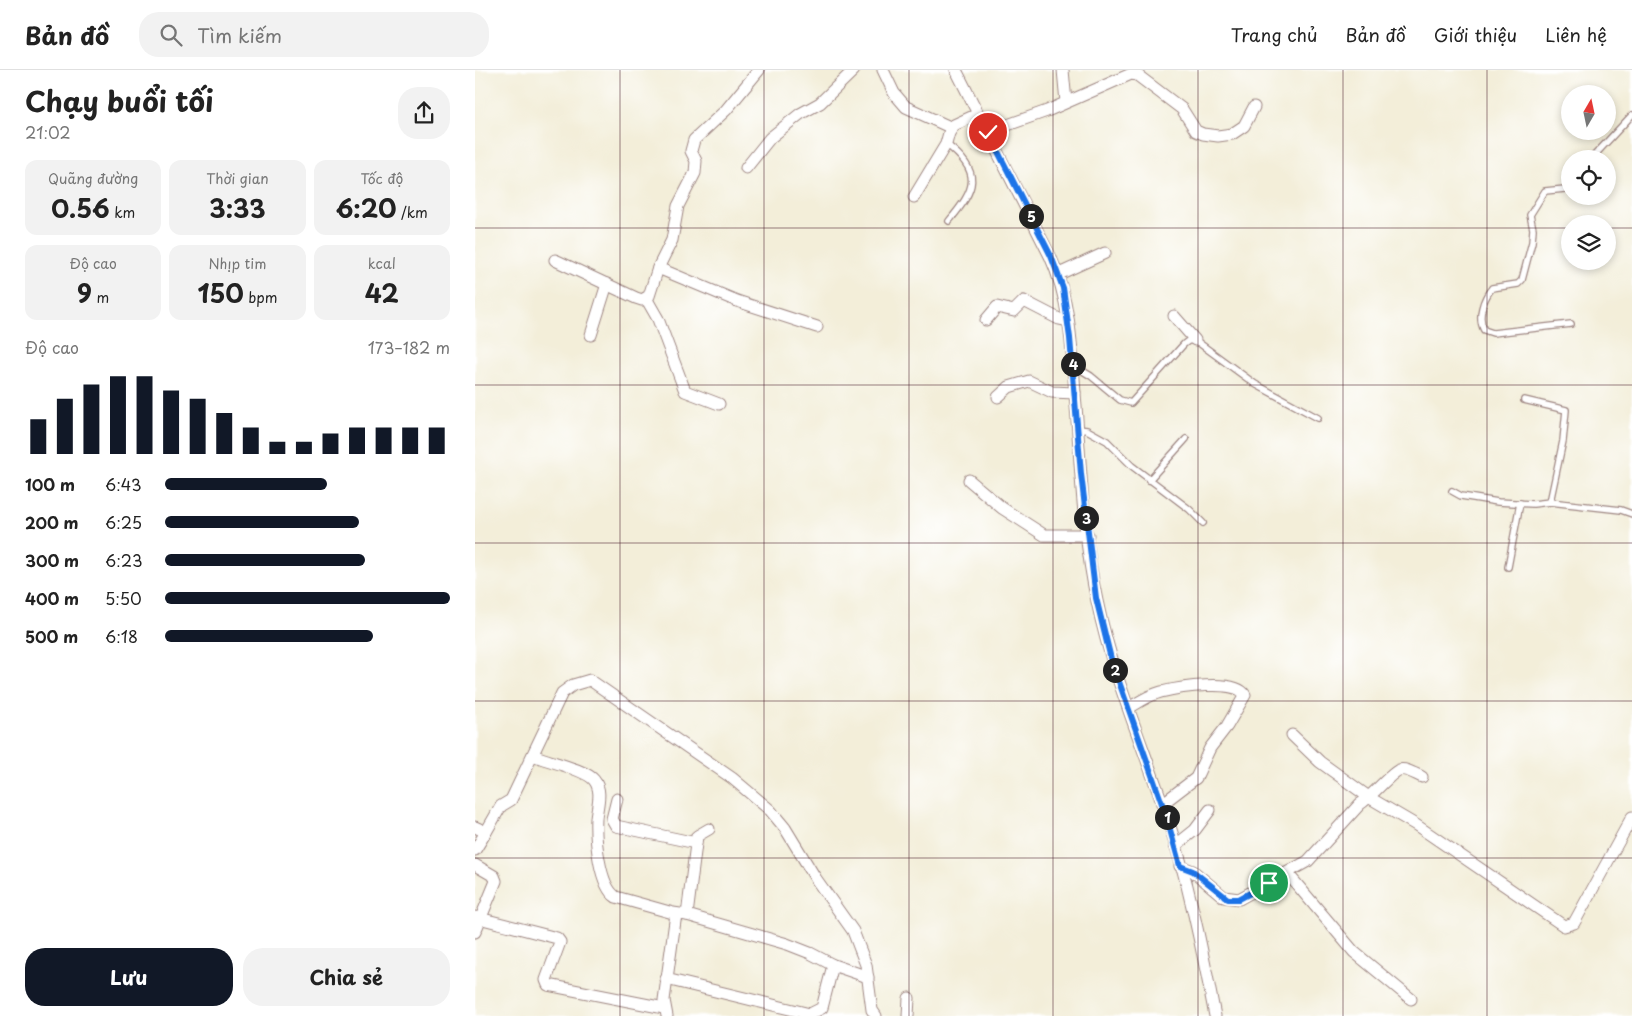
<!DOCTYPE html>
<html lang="vi">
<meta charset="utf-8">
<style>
body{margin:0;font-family:"Playpen Sans",sans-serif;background:#f2f2f2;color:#222;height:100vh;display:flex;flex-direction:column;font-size:19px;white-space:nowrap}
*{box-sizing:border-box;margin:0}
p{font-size:16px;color:#767676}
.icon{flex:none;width:28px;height:28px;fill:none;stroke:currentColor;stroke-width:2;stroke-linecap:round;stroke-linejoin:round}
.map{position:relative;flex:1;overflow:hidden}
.sheet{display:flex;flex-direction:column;background:#fff;width:475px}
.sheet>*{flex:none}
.needle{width:32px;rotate:9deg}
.tools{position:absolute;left:1086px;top:15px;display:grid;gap:10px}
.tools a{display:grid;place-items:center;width:55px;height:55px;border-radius:50%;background:#fff;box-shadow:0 2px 8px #0003;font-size:25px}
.pin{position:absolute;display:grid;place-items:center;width:42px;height:42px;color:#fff;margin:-21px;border:2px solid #fff;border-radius:50%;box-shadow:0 1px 5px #0007}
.km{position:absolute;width:25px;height:25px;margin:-12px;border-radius:50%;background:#222;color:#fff;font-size:14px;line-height:25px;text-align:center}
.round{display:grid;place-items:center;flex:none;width:52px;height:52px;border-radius:20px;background:#f2f2f2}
.overview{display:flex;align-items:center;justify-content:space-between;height:85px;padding:0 25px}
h1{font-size:28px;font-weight:700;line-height:38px}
.figures{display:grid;grid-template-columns:repeat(3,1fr);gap:8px;height:85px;padding:5px 25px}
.figures div{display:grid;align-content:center;border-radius:12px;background:#f2f2f2;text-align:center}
.figures b{font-size:25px;font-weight:700}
.figures small{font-size:14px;font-weight:400}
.figures p{font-size:14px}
.chart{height:140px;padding:10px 25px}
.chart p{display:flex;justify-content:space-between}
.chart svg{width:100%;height:90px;margin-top:5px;stroke:#111827;stroke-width:6}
.action{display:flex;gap:10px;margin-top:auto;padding:10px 25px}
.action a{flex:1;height:58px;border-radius:20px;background:#111827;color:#fff;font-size:20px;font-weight:700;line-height:58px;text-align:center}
.action a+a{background:#f2f2f2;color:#222}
ul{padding:0 25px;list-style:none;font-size:16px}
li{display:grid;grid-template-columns:80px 60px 1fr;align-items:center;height:38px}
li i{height:12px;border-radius:6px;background:#111827}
header{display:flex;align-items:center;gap:30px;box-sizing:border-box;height:70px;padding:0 25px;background:#fff;border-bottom:1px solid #e0e0e0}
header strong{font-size:24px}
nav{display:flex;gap:28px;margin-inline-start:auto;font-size:18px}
.search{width:350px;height:45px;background:#f2f2f2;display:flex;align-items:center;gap:12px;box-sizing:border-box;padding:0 18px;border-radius:20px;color:#767676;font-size:19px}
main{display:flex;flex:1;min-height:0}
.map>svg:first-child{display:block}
</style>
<header>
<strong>Bản đồ</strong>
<div class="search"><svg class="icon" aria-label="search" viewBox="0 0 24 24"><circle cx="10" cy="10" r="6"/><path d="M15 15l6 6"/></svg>Tìm kiếm</div>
<nav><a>Trang chủ</a><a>Bản đồ</a><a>Giới thiệu</a><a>Liên hệ</a></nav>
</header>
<main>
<section class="sheet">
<div class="overview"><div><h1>Chạy buổi tối</h1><p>21:02</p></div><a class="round"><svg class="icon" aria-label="share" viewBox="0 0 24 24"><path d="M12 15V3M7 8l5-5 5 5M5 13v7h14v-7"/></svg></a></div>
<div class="figures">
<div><p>Quãng đường</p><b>0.56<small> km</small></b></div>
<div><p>Thời gian</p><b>3:33</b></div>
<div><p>Tốc độ</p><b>6:20<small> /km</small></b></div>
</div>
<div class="figures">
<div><p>Độ cao</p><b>9<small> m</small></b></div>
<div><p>Nhịp tim</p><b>150<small> bpm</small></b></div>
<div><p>kcal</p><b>42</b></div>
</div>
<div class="chart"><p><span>Độ cao</span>173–182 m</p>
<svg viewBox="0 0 160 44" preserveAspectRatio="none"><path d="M5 44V27M15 44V17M25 44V10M35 44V6M45 44V6M55 44V13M65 44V17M75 44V24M85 44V31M95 44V38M105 44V38M115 44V34M125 44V31M135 44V31M145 44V31M155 44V31"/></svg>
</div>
<ul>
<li><b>100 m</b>6:43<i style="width:57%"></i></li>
<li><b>200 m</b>6:25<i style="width:68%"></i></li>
<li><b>300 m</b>6:23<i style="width:70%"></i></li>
<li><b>400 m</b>5:50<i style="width:100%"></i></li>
<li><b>500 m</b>6:18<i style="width:73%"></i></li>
</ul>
<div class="action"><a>Lưu</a><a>Chia sẻ</a></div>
</section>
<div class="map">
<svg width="1157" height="946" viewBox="0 0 1157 946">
<rect width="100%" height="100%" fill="#fff"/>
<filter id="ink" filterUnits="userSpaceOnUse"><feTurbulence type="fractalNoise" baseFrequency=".02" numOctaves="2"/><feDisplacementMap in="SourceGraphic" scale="10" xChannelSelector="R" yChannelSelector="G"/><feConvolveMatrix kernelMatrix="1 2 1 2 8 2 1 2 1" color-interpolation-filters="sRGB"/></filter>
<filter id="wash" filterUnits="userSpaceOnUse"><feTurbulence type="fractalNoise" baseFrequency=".0096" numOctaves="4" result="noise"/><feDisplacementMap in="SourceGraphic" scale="20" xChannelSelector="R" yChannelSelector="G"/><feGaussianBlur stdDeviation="1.12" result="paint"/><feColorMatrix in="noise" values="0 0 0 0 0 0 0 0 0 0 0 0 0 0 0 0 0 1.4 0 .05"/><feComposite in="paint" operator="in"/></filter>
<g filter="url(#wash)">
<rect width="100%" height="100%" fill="#f3eed9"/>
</g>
<g filter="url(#ink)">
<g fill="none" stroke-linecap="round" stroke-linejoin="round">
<!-- lane casing -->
<g stroke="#9e8682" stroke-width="8">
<g id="lane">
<path d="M471,74c37,28 30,45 3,77"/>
<polyline points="1116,89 1157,45"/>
<path d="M1095,114l-5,5 -20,2 -15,24 3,14 -1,13 -10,38 -4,4 -26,4c-9,11 -15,29 -8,42l9,3 78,-9"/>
<polyline points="598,295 616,306 645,330 656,333 709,274 713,271 720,270 780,314 843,348"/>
<polyline points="1049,330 1091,340 1088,371 1075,432"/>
<polyline points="603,359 612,360 632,371 657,396 714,439 728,453"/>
<polyline points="674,410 711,369"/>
<polyline points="977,421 986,426 1023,432 1058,434 1075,432 1146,440 1157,444"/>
<polyline points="1033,497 1045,433"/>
</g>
</g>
<!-- street casing -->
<g stroke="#9e8682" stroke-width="13">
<g id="street">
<polyline points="408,0 419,23 431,37 477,58"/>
<path d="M481,0l94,186c20,43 22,91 25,138 6,69 7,139 22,207 15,73 45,142 69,213 22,65 36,135 49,202"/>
<polyline points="588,0 591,32"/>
<polyline points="513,62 572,41 656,4 662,5 707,39 721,61 728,64 743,66 757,64 769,56 779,37"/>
<polyline points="271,98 295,68 325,44 345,33 379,0"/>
<polyline points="439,127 471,74 474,63 479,55 503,44"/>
<polyline points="80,190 161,228 167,230 174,226 183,198 197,170 203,136 220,103 221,91 216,81 219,70 251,40 284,0"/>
<polyline points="183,198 262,231 342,257"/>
<polyline points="584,204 630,183"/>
<polyline points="171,228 183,249 210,321 244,334"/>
<polyline points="699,246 720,270"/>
<polyline points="511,250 522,237 539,241 549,231 584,249 593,251"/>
<polyline points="116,265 132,214"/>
<polyline points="523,327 534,317 554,311 577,322 600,323"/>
<polyline points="494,410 527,438 569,465 613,465"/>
<path d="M654,638c10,-6 20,-13 32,-16 16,-4 75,-14 84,3l-18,31 -17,22 -14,30 -34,26"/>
<polyline points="817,665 845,692 895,728 941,755 1089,856 1099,853 1157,747"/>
<path d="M63,687c13,5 48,13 56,23 9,11 3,26 2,38 -1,20 3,68 20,79l57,16 14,2 100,29 23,9 23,12 35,12"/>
<polyline points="142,729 137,749 141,756 221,773"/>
<polyline points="0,757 11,762 0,780"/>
<polyline points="11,762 26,736 36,730 87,623 98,615 115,610 257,708 295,740 310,758 341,809 378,861 391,895 397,940 401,946"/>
<polyline points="700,776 720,760 735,740"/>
<polyline points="0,795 19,806 21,811 0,862"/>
<path d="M705,796l13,5 31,26 15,2 69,-38 52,-57c10,-6 32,-32 39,-34 7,-2 16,4 23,7"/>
<polyline points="813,804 879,882 936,929"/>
<polyline points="212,845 222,766 234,759"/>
<polyline points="0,847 82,868 85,872 71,910 73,915 189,938"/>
<polyline points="191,909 335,944 347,938 358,895"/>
<polyline points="192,946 189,930 201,844"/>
<polyline points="433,946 434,928"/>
</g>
</g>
<!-- lane -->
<use href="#lane" stroke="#fff" stroke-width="5.5"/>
<!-- street -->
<use href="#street" stroke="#fff" stroke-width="11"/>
</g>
</g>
<g fill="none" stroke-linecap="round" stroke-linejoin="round" filter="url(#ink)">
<!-- route casing -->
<g stroke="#fff" stroke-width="10">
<polyline id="route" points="513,62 576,186 588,218 595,268 606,404 621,528 636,589 691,745 705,796 718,801 753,829 764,829 794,813"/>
</g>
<!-- route -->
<use href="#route" stroke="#1a73e8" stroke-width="6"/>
</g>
<!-- grid -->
<path fill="none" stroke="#4a1f2b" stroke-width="1" stroke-opacity="0.55" d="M145,0v946M289,0v946M434,0v946M578,0v946M723,0v946M868,0v946M1012,0v946M0,158h1095M1132,158h25M0,315h1157M0,473h1157M0,631h1157M0,788h1157"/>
</svg>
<div class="tools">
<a><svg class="needle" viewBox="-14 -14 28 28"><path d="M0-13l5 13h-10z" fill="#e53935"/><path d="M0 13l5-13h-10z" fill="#767676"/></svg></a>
<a><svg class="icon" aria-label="locate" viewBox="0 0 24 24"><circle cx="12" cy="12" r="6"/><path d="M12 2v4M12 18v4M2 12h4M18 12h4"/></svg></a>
<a><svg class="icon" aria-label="layers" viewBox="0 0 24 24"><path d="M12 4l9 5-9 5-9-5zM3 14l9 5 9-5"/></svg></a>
</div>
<div class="pin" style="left:794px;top:813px;background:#1e9e55"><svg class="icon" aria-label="arrive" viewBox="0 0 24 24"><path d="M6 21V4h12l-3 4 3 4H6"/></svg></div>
<div class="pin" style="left:513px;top:62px;background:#d93025"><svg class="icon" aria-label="check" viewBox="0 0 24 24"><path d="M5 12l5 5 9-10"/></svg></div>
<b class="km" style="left:692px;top:747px">1</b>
<b class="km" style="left:640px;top:600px">2</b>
<b class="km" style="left:611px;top:448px">3</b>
<b class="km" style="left:598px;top:294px">4</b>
<b class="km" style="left:556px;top:146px">5</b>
</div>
</main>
